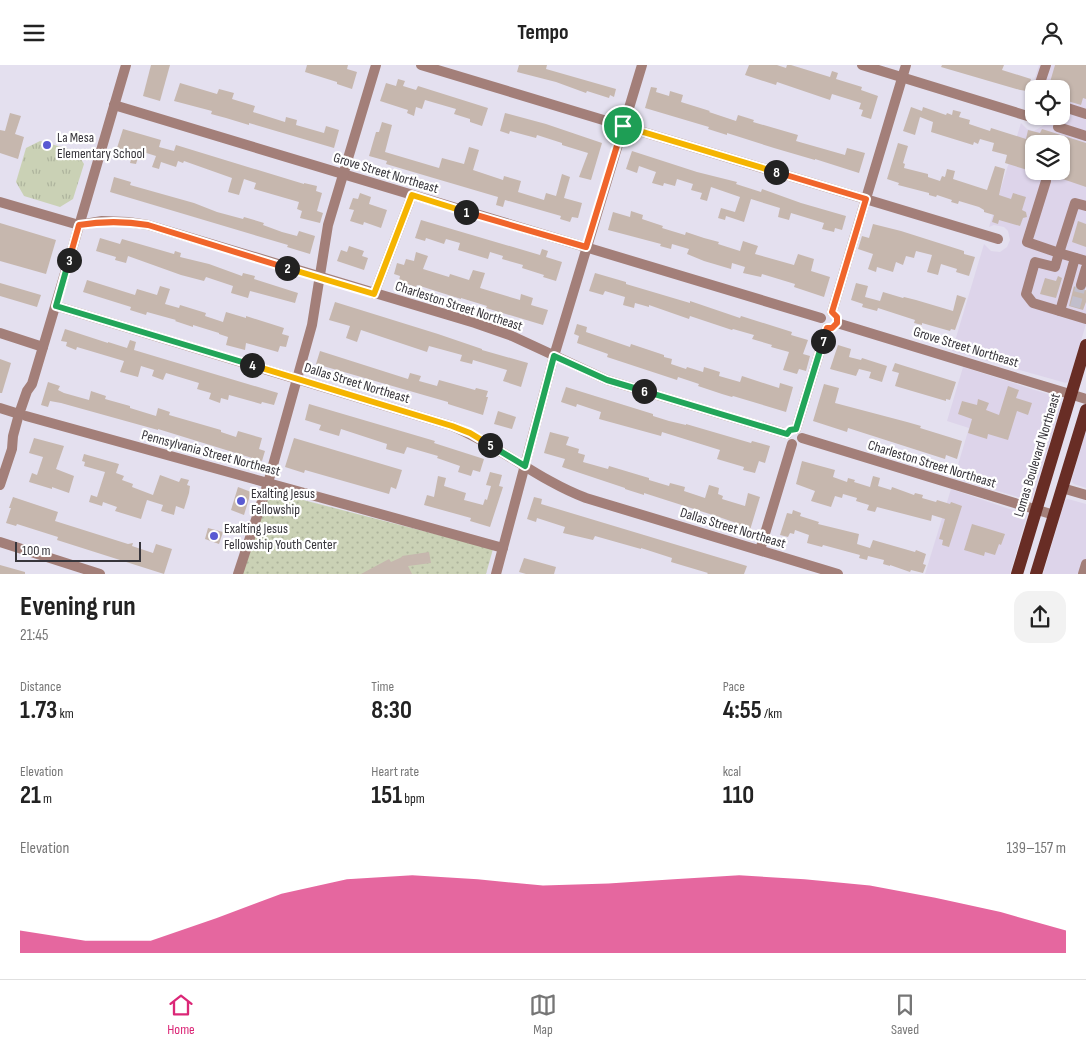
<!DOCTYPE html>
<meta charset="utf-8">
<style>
body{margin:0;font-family:"Sofia Sans Condensed",sans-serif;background:#f2f2f2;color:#222;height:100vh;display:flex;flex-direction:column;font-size:19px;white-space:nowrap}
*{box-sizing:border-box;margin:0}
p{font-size:16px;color:#767676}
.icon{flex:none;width:28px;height:28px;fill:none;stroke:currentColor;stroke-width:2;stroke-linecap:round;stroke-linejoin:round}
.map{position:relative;height:509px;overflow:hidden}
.side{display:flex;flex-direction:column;background:#fff;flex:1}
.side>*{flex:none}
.tools{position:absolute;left:1025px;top:15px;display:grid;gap:10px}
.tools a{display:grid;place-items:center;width:45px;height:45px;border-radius:10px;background:#fff;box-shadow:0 1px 4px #0004;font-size:25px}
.scale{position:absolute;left:15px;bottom:12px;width:126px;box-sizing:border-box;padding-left:5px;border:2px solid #37353b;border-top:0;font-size:14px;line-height:18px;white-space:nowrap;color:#37353b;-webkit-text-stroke:4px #fff;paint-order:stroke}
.pin{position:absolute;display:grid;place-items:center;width:42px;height:42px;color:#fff;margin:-21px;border:2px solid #fff;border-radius:50%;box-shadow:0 1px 5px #0007}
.km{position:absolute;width:25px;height:25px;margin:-12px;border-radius:50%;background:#222;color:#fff;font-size:14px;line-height:25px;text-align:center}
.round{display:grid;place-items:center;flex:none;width:52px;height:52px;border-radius:15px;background:#f2f2f2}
.headline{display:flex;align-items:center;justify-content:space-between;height:85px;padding:0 20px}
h1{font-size:28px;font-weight:700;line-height:38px}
.figures{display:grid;grid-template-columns:repeat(3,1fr);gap:8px;height:85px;padding:5px 20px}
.figures div{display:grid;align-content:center}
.figures b{font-size:25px;font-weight:700}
.figures small{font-size:14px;font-weight:400}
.figures p{font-size:14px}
.chart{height:140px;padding:10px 20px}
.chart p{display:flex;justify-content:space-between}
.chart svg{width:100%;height:90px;margin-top:5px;fill:#db2777;opacity:.7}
header{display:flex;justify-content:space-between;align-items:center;height:65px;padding:0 20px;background:#fff;font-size:22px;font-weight:700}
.menu{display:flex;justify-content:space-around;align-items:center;height:70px;border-top:1px solid #e0e0e0;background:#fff;font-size:14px;color:#767676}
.menu a{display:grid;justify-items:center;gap:2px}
.menu .current{color:#db2777}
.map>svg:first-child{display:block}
</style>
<header><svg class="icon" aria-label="menu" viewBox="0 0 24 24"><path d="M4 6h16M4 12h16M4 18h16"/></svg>Tempo<svg class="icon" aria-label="person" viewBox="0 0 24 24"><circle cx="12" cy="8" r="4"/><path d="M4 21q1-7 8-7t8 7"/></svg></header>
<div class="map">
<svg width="1086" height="509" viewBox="0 0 1086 509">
<defs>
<pattern id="grass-tufts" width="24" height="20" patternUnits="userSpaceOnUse" patternTransform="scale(1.25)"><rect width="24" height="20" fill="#cad1b5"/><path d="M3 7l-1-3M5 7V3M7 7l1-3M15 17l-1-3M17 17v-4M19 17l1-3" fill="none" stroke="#aeb49d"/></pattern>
<pattern id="park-dots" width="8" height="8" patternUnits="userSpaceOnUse" patternTransform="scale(1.25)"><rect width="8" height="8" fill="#cad1b5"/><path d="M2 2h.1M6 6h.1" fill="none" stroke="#aeb49d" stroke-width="1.8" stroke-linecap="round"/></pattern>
</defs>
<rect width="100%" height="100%" fill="#e4e0ef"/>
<!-- commercial -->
<g fill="#ddd4ea" fill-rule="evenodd">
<path d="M1039,0h47v259l-17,57 -3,2 -114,-32 32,-107 7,7 9,1 7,-5 3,-7 -2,-9 -4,-4 -10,-2 -5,2 32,-104 6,6 7,2 10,-6 3,-9h14v-27h-27v15l-8,2zM1034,79h27v27h-27z"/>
<polygon points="963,302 1060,333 1062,338 1032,434 1028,435 954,413 969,363 947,356"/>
<polygon points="1086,366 1086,423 1074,419 1072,417 1072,413"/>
<polygon points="951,424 1027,450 1010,509 925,509"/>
<polygon points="1068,434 1086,439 1086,509 1043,509 1065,435"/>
</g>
<!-- grass -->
<polygon fill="url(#grass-tufts)" points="40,76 76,86 84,99 73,134 60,142 24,131 16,117 26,83"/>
<!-- park -->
<polygon fill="url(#park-dots)" points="280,429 493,484 486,509 242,509 266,433"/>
<!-- building -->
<g fill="#c6b7ae">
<polygon points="151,0 170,0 160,36 143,31"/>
<polygon points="307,0 348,0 347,4 357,7 352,24 337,19 337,17 305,7"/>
<polygon points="519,0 547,0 546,4 616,24 614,32 610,30 609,33 587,26 586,28 556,17 517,7"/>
<polygon points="749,0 777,0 786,3 787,0 791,0 830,12 832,6 838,8 836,14 862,22 861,25 878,31 871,54 861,51 863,45 859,44 861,38 832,29 830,35 777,17 776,20 745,10"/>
<polygon points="942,0 1004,0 1002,5 1031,14 1027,26 1020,25 941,2"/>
<polygon points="1055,0 1086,0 1086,34 1083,33 1081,40 1061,34 1061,24 1048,24"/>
<polygon points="398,14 405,16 403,21 416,25 418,21 488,43 482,61 470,57 470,54 454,49 456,44 425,35 422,44 416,42 414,51 407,48 408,45 380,36 386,18 396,21"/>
<polygon points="180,18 217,29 219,24 234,28 232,34 255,41 253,47 285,57 286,52 297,55 296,60 324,68 326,61 339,65 334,83 249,58 249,60 226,53 211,49 212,46 174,36"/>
<polygon points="651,22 657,23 656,27 669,31 670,26 683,30 681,37 710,46 709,47 736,56 738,50 754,55 753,57 798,70 796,76 845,90 847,83 865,88 859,108 815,94 815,95 774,83 727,68 727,70 708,64 709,62 645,43"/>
<polygon points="911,42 922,46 923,42 946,50 947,48 952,50 953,45 961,47 959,52 970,55 969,59 990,66 991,63 1026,74 1028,65 1040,68 1042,64 1086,78 1086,122 1048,109 1038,108 1039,106 1061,106 1061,79 1034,79 1034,107 1005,98 1007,90 992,86 994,78 980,74 978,79 974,77 973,80 931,67 933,57 920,52 915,70 903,66"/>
<polygon points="10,48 21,51 15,69 24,72 18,94 0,88 0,65 5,66"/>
<polygon points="505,48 546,59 602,78 591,115 579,112 588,88 562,80 562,78 537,70 536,73 510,66 509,69 500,66"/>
<polygon points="382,57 392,60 385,87 439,103 442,93 464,99 469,82 479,85 473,105 503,115 504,111 521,116 518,127 544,135 546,128 556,131 562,109 570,112 564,133 582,138 578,153 572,152 570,157 560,154 561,151 505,135 503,142 496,140 498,132 386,99 387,96 369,91 376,67 379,67"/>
<polygon points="123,64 161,75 159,82 174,86 176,80 304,119 304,118 317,121 316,126 322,128 317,146 323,148 320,158 300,153 302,146 297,144 299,137 254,124 256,118 244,114 239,130 228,127 232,113 184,96 183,98 178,96 176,102 161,97 159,104 152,102 156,91 140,86 136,99 130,98 133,88 117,83"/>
<polygon points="898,78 908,81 903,98 905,99 904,103 928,109 928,112 940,116 942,111 945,112 947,104 955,106 953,114 987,125 995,101 1005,104 999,130 1011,134 1013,128 1026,132 1022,145 1026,147 1027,152 1023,153 1020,161 999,155 998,159 992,157 994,150 984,147 984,145 979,142 959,136 958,139 951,137 952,135 937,130 936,132 929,130 929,128 898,120 899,118 887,114"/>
<polygon points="632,86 697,107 737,117 736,119 761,127 762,124 801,138 846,151 842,165 835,163 834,167 822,164 824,158 791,148 789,155 778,152 780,143 751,134 744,157 726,151 725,155 718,153 721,143 735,147 740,132 711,122 707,136 700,134 702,128 691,125 693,119 677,114 675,121 664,118 663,121 652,118 656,107 639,101 637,108 626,104"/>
<polygon points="114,112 131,117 130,120 194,138 217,147 243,154 244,152 264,158 263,160 282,167 297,171 299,166 315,171 310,189 287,182 288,180 110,127"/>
<polygon points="360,128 371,132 369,139 387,145 381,163 364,157 363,160 350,156 354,145 349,144 353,133 358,134"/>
<polygon points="631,146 643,150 642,154 663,161 662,163 685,170 686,167 704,173 719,177 718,179 740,186 743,176 758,181 755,189 794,200 798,189 814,194 811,206 830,212 824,232 794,222 795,219 762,209 761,212 743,208 745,202 732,198 731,204 704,196 687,189 689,184 672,179 671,184 660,181 661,179 608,165 613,147 630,152"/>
<polygon points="421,155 540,190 542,184 548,186 546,192 562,197 556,216 543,212 544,210 522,203 523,200 502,194 503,191 490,187 488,194 458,185 460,178 446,174 444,179 426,173 425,176 415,173"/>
<polygon points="1078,156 1086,159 1086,182 1072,177"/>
<polygon points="0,158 56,175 46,209 0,196"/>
<polygon points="873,159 901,166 964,186 964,189 975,192 969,211 956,207 957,204 941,199 938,210 927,207 932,190 916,186 914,193 906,191 903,200 896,197 893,207 877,202 876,207 868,204 873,189 858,184 862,171 869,173"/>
<polygon points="100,173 120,179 122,174 174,189 175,186 181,188 180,192 209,199 242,211 243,208 255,211 254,214 298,228 295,238 250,226 248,233 231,228 233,221 206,212 204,216 181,210 128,191 126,198 115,195 116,192 96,186"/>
<polygon points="349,181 364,186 362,191 368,193 364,205 337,196 341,185 347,187"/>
<polygon points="416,187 428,191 423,204 449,212 450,209 469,215 473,205 485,208 480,223 520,235 521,229 533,233 531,240 548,245 543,260 486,243 487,241 461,233 461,234 417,220 416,222 399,216 400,211 394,209 397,198 404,200 406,194 414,196"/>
<polygon points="595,208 626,217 626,219 690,238 690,236 740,253 741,251 792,267 791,270 808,275 803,289 810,291 806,306 799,304 797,309 783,305 789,287 771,282 772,280 752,274 754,270 733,264 732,265 690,251 689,254 649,240 649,242 635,238 634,243 623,240 625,232 605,226 603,230 589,226"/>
<polygon points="1058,211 1062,213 1056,233 1040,229 1045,213 1056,216"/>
<polygon points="87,215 135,230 137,224 157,230 160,221 170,224 165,239 179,243 180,240 206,248 205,251 223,257 226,247 246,253 246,251 284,263 282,269 289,271 286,282 280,281 278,287 246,278 245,285 226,280 228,272 219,269 219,268 193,260 193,262 175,256 176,255 147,247 146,250 130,245 131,242 83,227"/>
<polygon points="0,218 41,230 37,242 0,231"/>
<polygon points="856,218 868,221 865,232 880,236 883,227 903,233 904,232 916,235 953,246 957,230 966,233 955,265 951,264 950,266 922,258 922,260 914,258 915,255 878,243 877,246 862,242 863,239 851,235"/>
<polygon points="1074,221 1079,226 1086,225 1086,237 1083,245 1069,241"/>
<polygon points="335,237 438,269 482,284 482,285 528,298 521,322 503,316 507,305 473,295 472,299 460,296 462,290 429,281 427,287 361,265 357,277 346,273 350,261 329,255"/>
<polygon points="577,259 587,262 586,267 630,282 631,279 664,290 664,292 672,294 671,299 686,304 687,302 703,307 704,302 720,307 719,311 740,317 742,311 779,323 780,318 793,322 786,347 733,331 732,332 722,329 698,321 699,319 678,312 677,315 607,292 608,289 577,278 579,271 574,269"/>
<polygon points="65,264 108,278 108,277 127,283 130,275 136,277 134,285 278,328 274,340 262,337 261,339 229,330 228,335 221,333 220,338 209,334 211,328 197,324 199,318 166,308 163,315 152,311 154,305 141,301 138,312 120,307 124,296 77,282 76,285 66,281 67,277 61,276"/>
<polygon points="838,280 851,284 849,292 861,295 862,293 887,301 882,317 869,313 871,307 859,304 856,311 830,304"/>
<polygon points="320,286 408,314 410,308 421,311 419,316 437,321 439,315 475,325 476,323 488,326 486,332 488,332 483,350 448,339 448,337 316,299"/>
<polygon points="0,294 11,298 2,328 0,328"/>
<polygon points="895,298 956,317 950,335 946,334 946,336 895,321 899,308 892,306"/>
<polygon points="48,317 60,321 58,325 64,328 89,335 91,326 106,331 105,334 130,341 130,343 156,351 158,343 170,347 169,350 221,365 221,367 236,372 238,366 262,373 259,384 265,386 262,396 158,364 158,365 61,338 50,336 48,342 41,340"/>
<polygon points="824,319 839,323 835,338 907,357 921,361 920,363 962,376 957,394 946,390 945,394 848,363 847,367 813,356"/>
<polygon points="1008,321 1019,325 1016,333 1032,338 1028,350 1017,346 1008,375 988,369 987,374 968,368 972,354 958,349 962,336 977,340 978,334 989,338 986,345 999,350"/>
<polygon points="566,322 653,349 653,351 669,356 686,360 686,359 751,378 752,376 770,381 765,398 759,396 755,408 743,405 744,402 717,394 720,385 662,367 661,371 599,354 601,347 577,339 576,342 561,337"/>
<polygon points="309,339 435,376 434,378 484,394 480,407 473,405 471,411 458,407 460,401 437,393 438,391 407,382 404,389 386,384 387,379 341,364 339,371 319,365 321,360 305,355"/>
<polygon points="498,346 516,352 512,364 494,359"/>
<polygon points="550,367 569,372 566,380 579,384 578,388 585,390 583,397 608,404 609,401 649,413 649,415 669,421 670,418 685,422 684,426 705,433 709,420 719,423 718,429 723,431 722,434 745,441 748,428 760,432 750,465 738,461 739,459 719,452 644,428 644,430 625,424 625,423 562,402 565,394 544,388"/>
<polygon points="34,373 64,381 56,404 74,411 69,428 52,422 52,424 29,417 32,408 37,410 43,392 29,388"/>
<polygon points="294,373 402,405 396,424 391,422 389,429 305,405 304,408 285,402"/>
<polygon points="84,389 119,399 116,408 124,411 122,415 133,419 132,422 153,430 160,410 179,417 181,413 189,415 187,420 190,421 189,428 184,444 176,441 174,450 161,446 163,440 147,435 141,454 115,446 117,442 103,437 102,441 89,437 91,430 97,432 105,407 84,401 85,397 82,396"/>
<polygon points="802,396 835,405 833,412 847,417 848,413 855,415 854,417 870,422 873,411 880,413 878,421 891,425 892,422 914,430 915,428 923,430 922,433 936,437 937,435 950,439 951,437 962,441 949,482 942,480 943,475 939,474 945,454 932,450 931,456 877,442 875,447 867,445 869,440 856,436 857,433 843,429 842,433 835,431 831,442 811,436 815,426 796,419"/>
<polygon points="490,407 502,410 499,421 503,422 490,462 470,456 471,453 424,440 427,430 434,432 438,411 446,413 444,421 466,428 464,435 483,440 485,434 487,435 491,421 486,420"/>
<polygon points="238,422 251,427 244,450 231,445"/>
<polygon points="13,432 58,447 55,456 128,479 133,478 132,481 153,488 156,479 172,484 164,509 57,475 58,472 17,459 16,461 6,458 11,443 9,443"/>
<polygon points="534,432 542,434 541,439 747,501 744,509 707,509 708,508 671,497 672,493 641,483 641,484 595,471 593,475 563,468 565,462 537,453 536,457 527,454"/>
<polygon points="793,445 801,448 800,451 819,457 818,459 859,469 857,479 870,483 873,475 915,487 916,485 926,489 923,499 926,500 923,508 911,505 910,507 890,500 890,501 883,499 884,495 868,491 867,495 859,493 860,490 823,480 822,482 807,478 809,470 795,465 794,469 790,468 788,472 780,470 787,448 792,449"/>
<polygon points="972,459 1005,469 1001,480 999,479 995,490 985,487 984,491 964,485"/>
<polygon points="208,463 223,467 219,479 205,474"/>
<polygon points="429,487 431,498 408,501 412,509 361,509 389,494 391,497 402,492 402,491"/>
<polygon points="524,493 556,502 554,509 526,509 519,507"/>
<polygon points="0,500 25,507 25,509 0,509"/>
</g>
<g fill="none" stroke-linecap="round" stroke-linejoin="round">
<!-- minor-tunnel -->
<polyline stroke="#c1becb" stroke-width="10" stroke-dasharray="10 5" stroke-linecap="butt" points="1075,242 1081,220"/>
<!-- minor -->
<g stroke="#a37f79" stroke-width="10">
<polyline points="421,0 998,174"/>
<polyline points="862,0 1034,53"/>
<polyline points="1038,24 1046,0"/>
<polyline points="114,40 821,253"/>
<polyline points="1061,41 1086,49"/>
<polyline points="1058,62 1086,71"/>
<polyline points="1046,116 1027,177 1059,188 1075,138 1086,141"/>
<polyline points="0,137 79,160 102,156 128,157 148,160 475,258 512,271 607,315 787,369"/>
<polyline points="1086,196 1059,188 1055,202 1035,197 1026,229 1033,238 1086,254"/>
<polyline points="1081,220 1086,203"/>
<polyline points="374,229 412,130"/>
<path d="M56,241l396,120c47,19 86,54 134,72l252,76"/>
<polyline points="1060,246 1075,193"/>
<polyline points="832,247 906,0"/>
<polyline points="837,258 1086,334"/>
<polyline points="0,268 43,282"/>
<polyline points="0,343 19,349"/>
<polyline points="26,351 503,483"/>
<polyline points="796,364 827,263"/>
<polyline points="802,373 1054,450"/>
<path d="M0,420l12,-36 1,-13 6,-22 8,-23 5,-7c32,-106 63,-213 94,-319"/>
<polyline points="1062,423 1086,430"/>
<polyline points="0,477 100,509"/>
<polyline points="760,485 792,379"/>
<polyline points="238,509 268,418 295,321 312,260 328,160 376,0"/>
<polyline points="496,509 554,291 642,0"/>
<polyline points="1083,509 1086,499"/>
</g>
<!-- major -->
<g stroke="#682d25" stroke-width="12">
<polyline points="1017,509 1086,280"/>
<polyline points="1036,509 1086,345"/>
</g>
</g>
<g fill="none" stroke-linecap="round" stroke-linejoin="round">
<!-- split-1 casing -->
<g stroke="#fff" stroke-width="10">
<polyline id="split-1" points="466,147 586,182 623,61"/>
</g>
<!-- split-2 casing -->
<g stroke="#fff" stroke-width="10">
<polyline id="split-2" points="287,203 374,229 412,130 466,147"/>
</g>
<!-- split-3 casing -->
<g stroke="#fff" stroke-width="10">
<path id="split-3" d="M69,195l10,-35c24,-4 45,-4 69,0l139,43"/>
</g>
<!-- split-4 casing -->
<g stroke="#fff" stroke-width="10">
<polyline id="split-4" points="69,195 56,241 252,300"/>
</g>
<!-- split-5 casing -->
<g stroke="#fff" stroke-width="10">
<polyline id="split-5" points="252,300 452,361 470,368 490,380"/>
</g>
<!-- split-6 casing -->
<g stroke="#fff" stroke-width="10">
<polyline id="split-6" points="490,380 525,401 554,291 607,315 644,326"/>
</g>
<!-- split-7 casing -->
<g stroke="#fff" stroke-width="10">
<polyline id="split-7" points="644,326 787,369 790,365 796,364 823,276"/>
</g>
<!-- split-8 casing -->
<g stroke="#fff" stroke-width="10">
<polyline id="split-8" points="776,107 866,134 832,247 837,252 837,258 832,263 827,263 823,276"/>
</g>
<!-- split-9 casing -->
<g stroke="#fff" stroke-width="10">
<polyline id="split-9" points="623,61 776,107"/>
</g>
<!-- split-1 -->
<use href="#split-1" stroke="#f0652b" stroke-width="6"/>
<!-- split-2 -->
<use href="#split-2" stroke="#f5b400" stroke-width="6"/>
<!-- split-3 -->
<use href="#split-3" stroke="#f0652b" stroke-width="6"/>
<!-- split-4 -->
<use href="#split-4" stroke="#22a559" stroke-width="6"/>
<!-- split-5 -->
<use href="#split-5" stroke="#f5b400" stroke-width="6"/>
<!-- split-6 -->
<use href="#split-6" stroke="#22a559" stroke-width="6"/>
<!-- split-7 -->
<use href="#split-7" stroke="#22a559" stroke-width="6"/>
<!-- split-8 -->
<use href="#split-8" stroke="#f0652b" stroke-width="6"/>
<!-- split-9 -->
<use href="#split-9" stroke="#f5b400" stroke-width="6"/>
</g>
<!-- markers -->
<g fill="#595ad2" stroke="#fff" stroke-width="2">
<circle cx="47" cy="80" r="5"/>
<circle cx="241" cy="436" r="5"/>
<circle cx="214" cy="471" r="5"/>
</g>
<g text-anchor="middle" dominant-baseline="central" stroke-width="4.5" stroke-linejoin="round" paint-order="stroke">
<!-- poi labels -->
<g font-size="14" fill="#37353b" stroke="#fff" text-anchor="start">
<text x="57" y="72">La Mesa<tspan x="57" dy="16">Elementary School</tspan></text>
<text x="251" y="428">Exalting Jesus<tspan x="251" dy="16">Fellowship</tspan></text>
<text x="224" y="463">Exalting Jesus<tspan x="224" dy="16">Fellowship Youth Center</tspan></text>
</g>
<!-- street labels -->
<g font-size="14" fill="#37353b" stroke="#fff">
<text transform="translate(386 108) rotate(17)">Grove Street Northeast</text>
<text transform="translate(459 241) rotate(18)">Charleston Street Northeast</text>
<text transform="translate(966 282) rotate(17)">Grove Street Northeast</text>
<text transform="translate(357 318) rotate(17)">Dallas Street Northeast</text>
<text transform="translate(211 388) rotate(15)">Pennsylvania Street Northeast</text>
<text transform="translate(1037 390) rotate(-73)">Lomas Boulevard Northeast</text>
<text transform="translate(932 399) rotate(17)">Charleston Street Northeast</text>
<text transform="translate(733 463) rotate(17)">Dallas Street Northeast</text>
</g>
</g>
</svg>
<div class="tools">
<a><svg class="icon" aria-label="locate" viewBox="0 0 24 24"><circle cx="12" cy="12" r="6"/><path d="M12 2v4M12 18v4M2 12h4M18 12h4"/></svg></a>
<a><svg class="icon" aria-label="layers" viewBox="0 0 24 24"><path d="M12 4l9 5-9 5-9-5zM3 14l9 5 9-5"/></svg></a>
</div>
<div class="scale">100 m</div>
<div class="pin" style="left:623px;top:61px;background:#1e9e55"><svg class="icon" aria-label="arrive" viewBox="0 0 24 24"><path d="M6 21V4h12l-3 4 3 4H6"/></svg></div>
<b class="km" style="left:466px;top:147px">1</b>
<b class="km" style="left:287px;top:203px">2</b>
<b class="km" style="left:69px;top:195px">3</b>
<b class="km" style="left:252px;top:300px">4</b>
<b class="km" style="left:490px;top:380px">5</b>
<b class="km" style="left:644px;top:326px">6</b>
<b class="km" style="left:823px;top:276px">7</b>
<b class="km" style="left:776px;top:107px">8</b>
</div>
<section class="side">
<div class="headline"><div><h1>Evening run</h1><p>21:45</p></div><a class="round"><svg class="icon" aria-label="share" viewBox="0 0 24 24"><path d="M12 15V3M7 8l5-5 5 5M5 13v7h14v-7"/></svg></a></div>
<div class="figures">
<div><p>Distance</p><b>1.73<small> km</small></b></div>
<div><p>Time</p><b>8:30</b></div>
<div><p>Pace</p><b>4:55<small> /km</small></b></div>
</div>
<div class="figures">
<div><p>Elevation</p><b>21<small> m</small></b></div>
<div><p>Heart rate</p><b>151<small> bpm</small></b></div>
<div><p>kcal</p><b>110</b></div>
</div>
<div class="chart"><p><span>Elevation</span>139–157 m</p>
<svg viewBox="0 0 160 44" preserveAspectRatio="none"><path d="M0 44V33L10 38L20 38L30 27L40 15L50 8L60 6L70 8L80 11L90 10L100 8L110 6L120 8L130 11L140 17L150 24L160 33V44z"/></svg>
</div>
</section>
<nav class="menu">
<a class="current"><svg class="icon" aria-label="home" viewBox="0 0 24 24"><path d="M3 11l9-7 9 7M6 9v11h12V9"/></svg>Home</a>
<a><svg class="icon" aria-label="map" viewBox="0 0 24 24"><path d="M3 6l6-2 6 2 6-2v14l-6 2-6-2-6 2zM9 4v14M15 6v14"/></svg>Map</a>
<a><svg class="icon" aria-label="saved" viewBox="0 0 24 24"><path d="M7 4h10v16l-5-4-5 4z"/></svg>Saved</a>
</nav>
